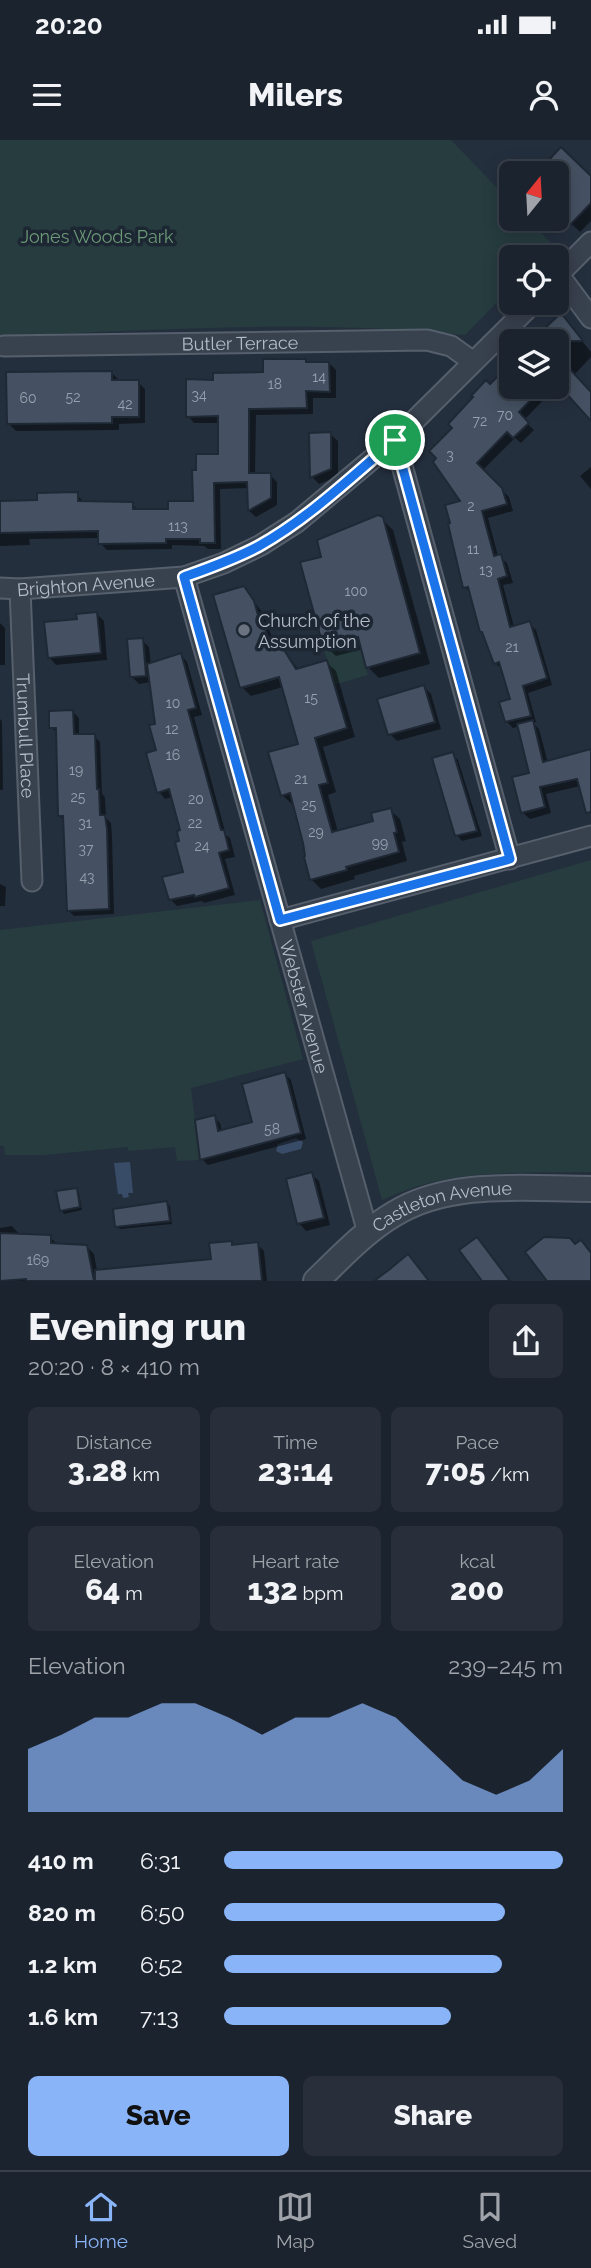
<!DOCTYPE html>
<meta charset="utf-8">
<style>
body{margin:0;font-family:Raleway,sans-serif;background:#282f3a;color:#f1f3f6;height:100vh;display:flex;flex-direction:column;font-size:26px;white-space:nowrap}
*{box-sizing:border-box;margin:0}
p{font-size:23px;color:#a0a4aa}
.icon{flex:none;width:38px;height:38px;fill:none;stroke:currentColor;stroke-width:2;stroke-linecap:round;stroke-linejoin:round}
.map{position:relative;height:1141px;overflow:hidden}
.drawer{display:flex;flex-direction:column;background:#1b232e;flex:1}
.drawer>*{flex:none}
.needle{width:46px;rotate:18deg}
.tools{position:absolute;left:499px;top:21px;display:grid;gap:14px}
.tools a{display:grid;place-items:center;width:70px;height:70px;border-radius:10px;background:#1b232e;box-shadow:0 4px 18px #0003,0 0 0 2px #39404a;font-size:35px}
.pin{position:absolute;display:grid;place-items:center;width:60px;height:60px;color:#fff;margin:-30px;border:4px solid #fff;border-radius:50%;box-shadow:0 2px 7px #0007}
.round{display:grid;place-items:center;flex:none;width:74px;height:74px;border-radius:10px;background:#282f3a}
.overview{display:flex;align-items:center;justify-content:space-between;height:119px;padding:0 28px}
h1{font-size:38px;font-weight:800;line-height:52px}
.metrics{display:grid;grid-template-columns:repeat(3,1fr);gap:10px;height:119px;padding:7px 28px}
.metrics div{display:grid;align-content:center;border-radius:10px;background:#282f3a;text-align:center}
.metrics b{font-size:30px;font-weight:800}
.metrics small{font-size:19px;font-weight:400}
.metrics p{font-size:19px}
.chart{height:196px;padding:14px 28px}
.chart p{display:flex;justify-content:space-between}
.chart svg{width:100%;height:126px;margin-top:7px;fill:#8ab4f8;opacity:.7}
.cta{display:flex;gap:14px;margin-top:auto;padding:14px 28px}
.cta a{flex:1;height:80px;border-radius:10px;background:#8ab4f8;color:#111;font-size:28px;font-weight:800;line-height:80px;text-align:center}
.cta a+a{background:#282f3a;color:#f1f3f6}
ul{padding:0 28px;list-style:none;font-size:23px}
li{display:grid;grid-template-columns:112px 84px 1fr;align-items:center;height:52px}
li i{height:18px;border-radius:9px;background:#8ab4f8}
.status{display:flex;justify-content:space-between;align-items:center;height:49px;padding:0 35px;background:#1b232e;direction:ltr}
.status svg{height:19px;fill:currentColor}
header{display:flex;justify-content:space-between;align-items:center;height:91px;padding:0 28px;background:#1b232e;font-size:32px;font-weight:800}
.dock{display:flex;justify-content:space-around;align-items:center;height:98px;border-top:2px solid #39404a;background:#1b232e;font-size:19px;color:#a0a4aa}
.dock a{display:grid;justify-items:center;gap:4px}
.dock .active{color:#8ab4f8}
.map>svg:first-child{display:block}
</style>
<div class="status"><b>20:20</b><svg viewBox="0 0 49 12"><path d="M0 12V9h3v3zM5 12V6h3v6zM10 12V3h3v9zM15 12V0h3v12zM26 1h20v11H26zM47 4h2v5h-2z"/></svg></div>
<header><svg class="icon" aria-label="menu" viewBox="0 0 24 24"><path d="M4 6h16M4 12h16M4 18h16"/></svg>Milers<svg class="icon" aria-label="person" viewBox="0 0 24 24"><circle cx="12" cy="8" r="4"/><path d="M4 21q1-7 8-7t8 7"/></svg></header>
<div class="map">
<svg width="591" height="1141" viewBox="0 0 591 1141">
<rect width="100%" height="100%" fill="#242f3e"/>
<!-- green -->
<g fill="#263c3f">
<path d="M0,0h451l60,62v17h17l25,26 -12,12h-30v31l-46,47c-154,-16 -310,-5 -465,1z"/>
<polygon points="358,497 368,535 334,545 323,506"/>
<path d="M591,720v312c-52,1 -107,-2 -158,10 -18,4 -34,11 -51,18l-71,-259z"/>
<polygon points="260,760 303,919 191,948 200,1020 177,1021 175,1007 128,1011 128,1007 45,1015 5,1015 4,1006 0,1006 0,790"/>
</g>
<!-- water -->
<g fill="#394c67">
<polygon points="296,998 303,1002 301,1009 282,1014 276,1011 278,1004"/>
<polygon points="130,1022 133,1053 128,1053 129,1057 123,1058 122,1054 118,1054 114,1023"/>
</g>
<!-- shadow -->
<g fill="#0007" fill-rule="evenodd">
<polygon points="591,39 591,81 580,92 556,69"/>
<polygon points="561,175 591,212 591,217 574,235 591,254 591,279 559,244 556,247 556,201 535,201"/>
<polygon points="305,221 308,223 329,223 336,230 336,258 313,258 313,274 256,275 255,335 270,335 277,342 277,365 256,377 249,371 249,348 220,349 221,409 208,409 204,406 172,405 172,409 107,410 100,403 100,398 29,399 30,405 0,406 0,362 39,362 77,354 84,363 132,364 139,371 170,371 194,363 220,316 220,283 194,283 188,276 215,241 265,234"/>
<polygon points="511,226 511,247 556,247 524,280 534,290 521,303 515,298 482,331 509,357 513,371 488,378 498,416 507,423 513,443 503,445 514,487 529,483 536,490 552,545 528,553 536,582 533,583 539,589 548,623 591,611 591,664 580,646 546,654 551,673 530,679 522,672 531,634 520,586 513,588 506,581 512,560 502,529 495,523 472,454 465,447 462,362 490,247"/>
<polygon points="112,233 119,240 138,242 145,249 145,283 119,284 119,290 16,291 9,284"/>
<polygon points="311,294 330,294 338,301 338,336 319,344 312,337"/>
<polygon points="591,327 591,349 580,336"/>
<polygon points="382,379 393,390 430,524 379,538 368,527 363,509 336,516 325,506 302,424 323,418"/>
<path d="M243,448l20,25 13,35 5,-1 18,23 27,-8 10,9 19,66 -32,10 13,45 -8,3 10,37 37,-10 15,-12 10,9 6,22 -4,1 5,19 -53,15 1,3 -34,10 -10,-10 -16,-75h-3l-10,-9 18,-49 -17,-59 -32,9 -9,-9zM286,533l1,3 -42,12v-4z"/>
<polygon points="97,474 104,481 107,520 56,525 49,517 79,481"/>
<polygon points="0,483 5,488 5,525 0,525"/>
<polygon points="142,500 149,507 151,525 181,515 187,522 202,575 194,577 226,695 230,698 235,717 225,719 235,755 204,763 202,761 177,766 170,759 185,733 182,692 172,657 165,659 159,652 157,585 151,542 139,544 131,536"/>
<polygon points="424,547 431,554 441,589 397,601 390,594"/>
<polygon points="73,572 79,578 79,596 94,596 100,602 102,654 105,657 106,678 111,683 112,696 114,774 74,776 68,770 65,681 59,676 58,594 51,587"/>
<polygon points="0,579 2,581 3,650 0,650"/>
<polygon points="452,614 458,620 482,696 462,701 457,695"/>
<polygon points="0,744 6,747 5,766 0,766"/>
<polygon points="285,934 291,940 306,999 208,1025 202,1019 214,977 220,983 222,992 254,983"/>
<polygon points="311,1034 319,1041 330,1085 306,1091 299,1083"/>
<polygon points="76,1049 79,1053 82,1070 64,1074 61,1070"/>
<polygon points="167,1063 170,1066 172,1084 120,1089 116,1086"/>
<polygon points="12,1086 20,1095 50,1097 57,1104 86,1106 94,1114 99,1141 0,1141 0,1088"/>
<polygon points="231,1103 234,1106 257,1104 264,1111 267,1141 123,1141 213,1120"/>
</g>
<!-- building -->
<g fill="#455162" stroke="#1f2835" stroke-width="2">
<polygon points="561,7 591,36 591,63 570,85 556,72 556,33 546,23"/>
<polygon points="561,173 583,201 534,201 543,190"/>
<polygon points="556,214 591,252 591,281 556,242"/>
<polygon points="263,219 306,219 306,222 329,222 330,252 306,251 307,268 249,269 249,333 271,333 271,358 248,371 247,342 214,343 215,403 200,403 200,399 166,399 166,403 98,404 98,391 0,393 0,361 37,360 37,353 78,352 78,361 133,362 133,369 168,369 168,361 193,361 192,330 196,330 196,314 218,314 218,276 186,277 186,239 213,240 213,233 263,232"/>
<polygon points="511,223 511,247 543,247 519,272 529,283 513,298 507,292 477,323 502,348 507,364 482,371 494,416 501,414 507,436 498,439 510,487 530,481 547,538 523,546 531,576 505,582 499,562 510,559 499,522 494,524 482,492 480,492 468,447 463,448 448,384 450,383 445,365 460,361 433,322 436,318 429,311 452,288 448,284 473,257 471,256 486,240 490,244"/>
<polygon points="112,231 112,240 139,240 139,277 112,277 112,283 7,284 6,232"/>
<polygon points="331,292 331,329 310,338 309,293"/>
<polygon points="378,375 383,377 420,513 366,528 358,497 323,506 300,422 321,417 317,400"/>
<polygon points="244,446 254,461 258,475 261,474 271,508 281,505 296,529 327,520 347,588 315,598 328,643 319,645 332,692 373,681 371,673 391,668 397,692 394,693 399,712 346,727 347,730 310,740 304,717 305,716 303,703 290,653 281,656 268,612 298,604 279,537 240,548 213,455"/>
<polygon points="97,472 101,513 48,518 44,482 77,479 76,474"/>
<polygon points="143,498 146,536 130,537 127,499"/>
<polygon points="181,513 196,568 188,570 221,690 224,690 229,710 219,713 229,748 195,757 194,755 169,760 162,737 183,732 175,702 179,701 177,691 180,690 169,649 157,653 146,613 156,610 149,585 155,584 147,524"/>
<polygon points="424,545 435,582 388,595 377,559"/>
<polygon points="73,570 74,594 95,594 97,649 99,649 100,675 105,675 107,689 109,769 67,771 63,676 58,676 56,588 49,588 49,571"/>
<polygon points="533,580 543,622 591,609 591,672 586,673 577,639 540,647 545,667 521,673 512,637 529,633 517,584"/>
<polygon points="453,612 477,691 455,696 432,618"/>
<polygon points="285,932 301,993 200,1020 195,980 215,975 218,991 252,982 242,944"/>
<polygon points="312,1032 324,1078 297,1084 286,1039"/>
<polygon points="77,1048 80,1067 60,1071 56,1051"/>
<polygon points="167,1061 170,1081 115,1087 113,1069"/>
<polygon points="0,1093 51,1095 51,1103 87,1105 94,1141 26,1141 26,1139 0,1141"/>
<polygon points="477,1097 510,1141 482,1141 459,1110"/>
<polygon points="544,1097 570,1098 575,1104 581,1100 591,1113 591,1141 547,1141 525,1112"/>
<polygon points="232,1101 232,1105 258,1102 262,1141 95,1141 95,1130 211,1119 209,1103"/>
<polygon points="408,1114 429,1141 374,1141 390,1129"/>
</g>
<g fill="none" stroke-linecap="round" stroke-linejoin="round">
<!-- minor casing -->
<g stroke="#565f6c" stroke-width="23">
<g id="minor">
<polyline points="559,135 591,178"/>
<polyline points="556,137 591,102"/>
<path id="s1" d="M4,206l423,-6 24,6 21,15"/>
<polyline points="395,300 510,719"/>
<path id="s2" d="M184,437l184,656"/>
<path id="s3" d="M0,448l20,1 164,-12 40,-14 37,-18 36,-23 98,-82 138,-137"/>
<path id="s4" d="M20,449l12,292"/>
<polyline points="280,780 591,696"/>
</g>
</g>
<!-- tertiary casing -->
<g stroke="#565f6c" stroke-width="28">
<g id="tertiary">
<path id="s5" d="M316,1141c24,-23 49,-50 78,-67 57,-35 133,-25 197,-25"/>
</g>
</g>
<!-- minor -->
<use href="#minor" stroke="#38414e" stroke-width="19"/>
<!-- tertiary -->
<use href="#tertiary" stroke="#38414e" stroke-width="24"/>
</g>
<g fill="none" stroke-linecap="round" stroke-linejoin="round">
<!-- route casing -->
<g stroke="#fff" stroke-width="14">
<path id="route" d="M395,300l115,419 -230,61 -96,-343c25,-9 51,-18 75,-31 50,-28 92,-69 136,-106z"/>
</g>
<!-- route -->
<use href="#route" stroke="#1a73e8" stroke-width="9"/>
</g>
<!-- markers -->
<circle fill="#6b7280" stroke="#1d2633" stroke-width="2.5" cx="244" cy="490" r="7"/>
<g text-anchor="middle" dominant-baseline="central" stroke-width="7" stroke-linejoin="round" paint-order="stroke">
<!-- number labels -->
<g font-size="14" fill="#98a1af">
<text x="319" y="237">14</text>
<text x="275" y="244">18</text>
<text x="199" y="255">34</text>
<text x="73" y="257">52</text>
<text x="28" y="258">60</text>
<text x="125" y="264">42</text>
<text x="505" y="275">70</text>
<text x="480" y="281">72</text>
<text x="450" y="315">3</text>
<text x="471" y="366">2</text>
<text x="178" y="386">113</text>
<text x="473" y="409">11</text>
<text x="486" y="430">13</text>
<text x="356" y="451">100</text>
<text x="512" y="507">21</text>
<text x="311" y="558">15</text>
<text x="173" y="563">10</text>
<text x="172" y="589">12</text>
<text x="173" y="615">16</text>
<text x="76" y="630">19</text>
<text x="301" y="639">21</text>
<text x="78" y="657">25</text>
<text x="196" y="659">20</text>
<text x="309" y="665">25</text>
<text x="85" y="683">31</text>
<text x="195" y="683">22</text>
<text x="316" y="692">29</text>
<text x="380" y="703">99</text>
<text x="202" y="706">24</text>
<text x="86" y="709">37</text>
<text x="87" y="737">43</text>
<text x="272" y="989">58</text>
<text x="38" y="1120">169</text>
</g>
<!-- park labels -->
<g font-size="18" fill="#6b9a76" stroke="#1d2633">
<text x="97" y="96">Jones Woods Park</text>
</g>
<!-- street labels -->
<g font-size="18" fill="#b4bcc9" stroke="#1d2633">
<text stroke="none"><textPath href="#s1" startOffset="236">Butler Terrace</textPath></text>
<text stroke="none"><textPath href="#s3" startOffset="86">Brighton Avenue</textPath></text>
<text stroke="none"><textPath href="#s4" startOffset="147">Trumbull Place</textPath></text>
<text stroke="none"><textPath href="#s2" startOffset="446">Webster Avenue</textPath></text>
<text stroke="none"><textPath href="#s5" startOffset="152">Castleton Avenue</textPath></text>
</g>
<!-- poi labels -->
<g font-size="18" fill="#b4bcc9" stroke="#1d2633" text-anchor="start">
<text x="258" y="480">Church of the<tspan x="258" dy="21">Assumption</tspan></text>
</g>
</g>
</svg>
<div class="tools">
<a><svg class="needle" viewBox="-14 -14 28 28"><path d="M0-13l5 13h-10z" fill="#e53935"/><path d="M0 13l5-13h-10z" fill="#a0a4aa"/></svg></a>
<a><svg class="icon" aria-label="locate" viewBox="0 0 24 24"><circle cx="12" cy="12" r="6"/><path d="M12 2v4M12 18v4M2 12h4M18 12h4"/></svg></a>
<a><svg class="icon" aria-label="layers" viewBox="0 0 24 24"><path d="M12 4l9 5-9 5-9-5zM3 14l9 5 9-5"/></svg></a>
</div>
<div class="pin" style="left:395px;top:300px;background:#1e9e55"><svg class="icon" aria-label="arrive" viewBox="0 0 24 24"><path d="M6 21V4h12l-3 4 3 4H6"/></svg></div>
</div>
<section class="drawer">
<div class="overview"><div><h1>Evening run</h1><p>20:20 · 8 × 410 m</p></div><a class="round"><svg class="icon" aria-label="share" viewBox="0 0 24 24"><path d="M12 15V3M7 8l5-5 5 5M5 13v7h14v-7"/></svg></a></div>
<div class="metrics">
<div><p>Distance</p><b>3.28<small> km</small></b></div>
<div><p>Time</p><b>23:14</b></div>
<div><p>Pace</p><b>7:05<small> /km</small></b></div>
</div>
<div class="metrics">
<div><p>Elevation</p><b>64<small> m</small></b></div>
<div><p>Heart rate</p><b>132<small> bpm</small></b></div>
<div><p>kcal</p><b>200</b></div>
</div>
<div class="chart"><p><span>Elevation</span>239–245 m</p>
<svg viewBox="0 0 160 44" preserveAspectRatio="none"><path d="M0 44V22L10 17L20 11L30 11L40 6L50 6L60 11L70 17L80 11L90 11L100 6L110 11L120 22L130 33L140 38L150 33L160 22V44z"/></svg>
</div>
<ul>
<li><b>410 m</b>6:31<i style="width:100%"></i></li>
<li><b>820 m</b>6:50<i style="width:83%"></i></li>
<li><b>1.2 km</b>6:52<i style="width:82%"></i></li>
<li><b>1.6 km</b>7:13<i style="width:67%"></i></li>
</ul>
<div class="cta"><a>Save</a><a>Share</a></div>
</section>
<nav class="dock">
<a class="active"><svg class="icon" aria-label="home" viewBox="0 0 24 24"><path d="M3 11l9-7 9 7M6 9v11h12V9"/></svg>Home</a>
<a><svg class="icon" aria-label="map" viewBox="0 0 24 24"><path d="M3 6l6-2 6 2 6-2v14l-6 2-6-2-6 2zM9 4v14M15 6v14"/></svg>Map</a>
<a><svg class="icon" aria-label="saved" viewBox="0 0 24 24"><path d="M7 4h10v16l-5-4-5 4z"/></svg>Saved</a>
</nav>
